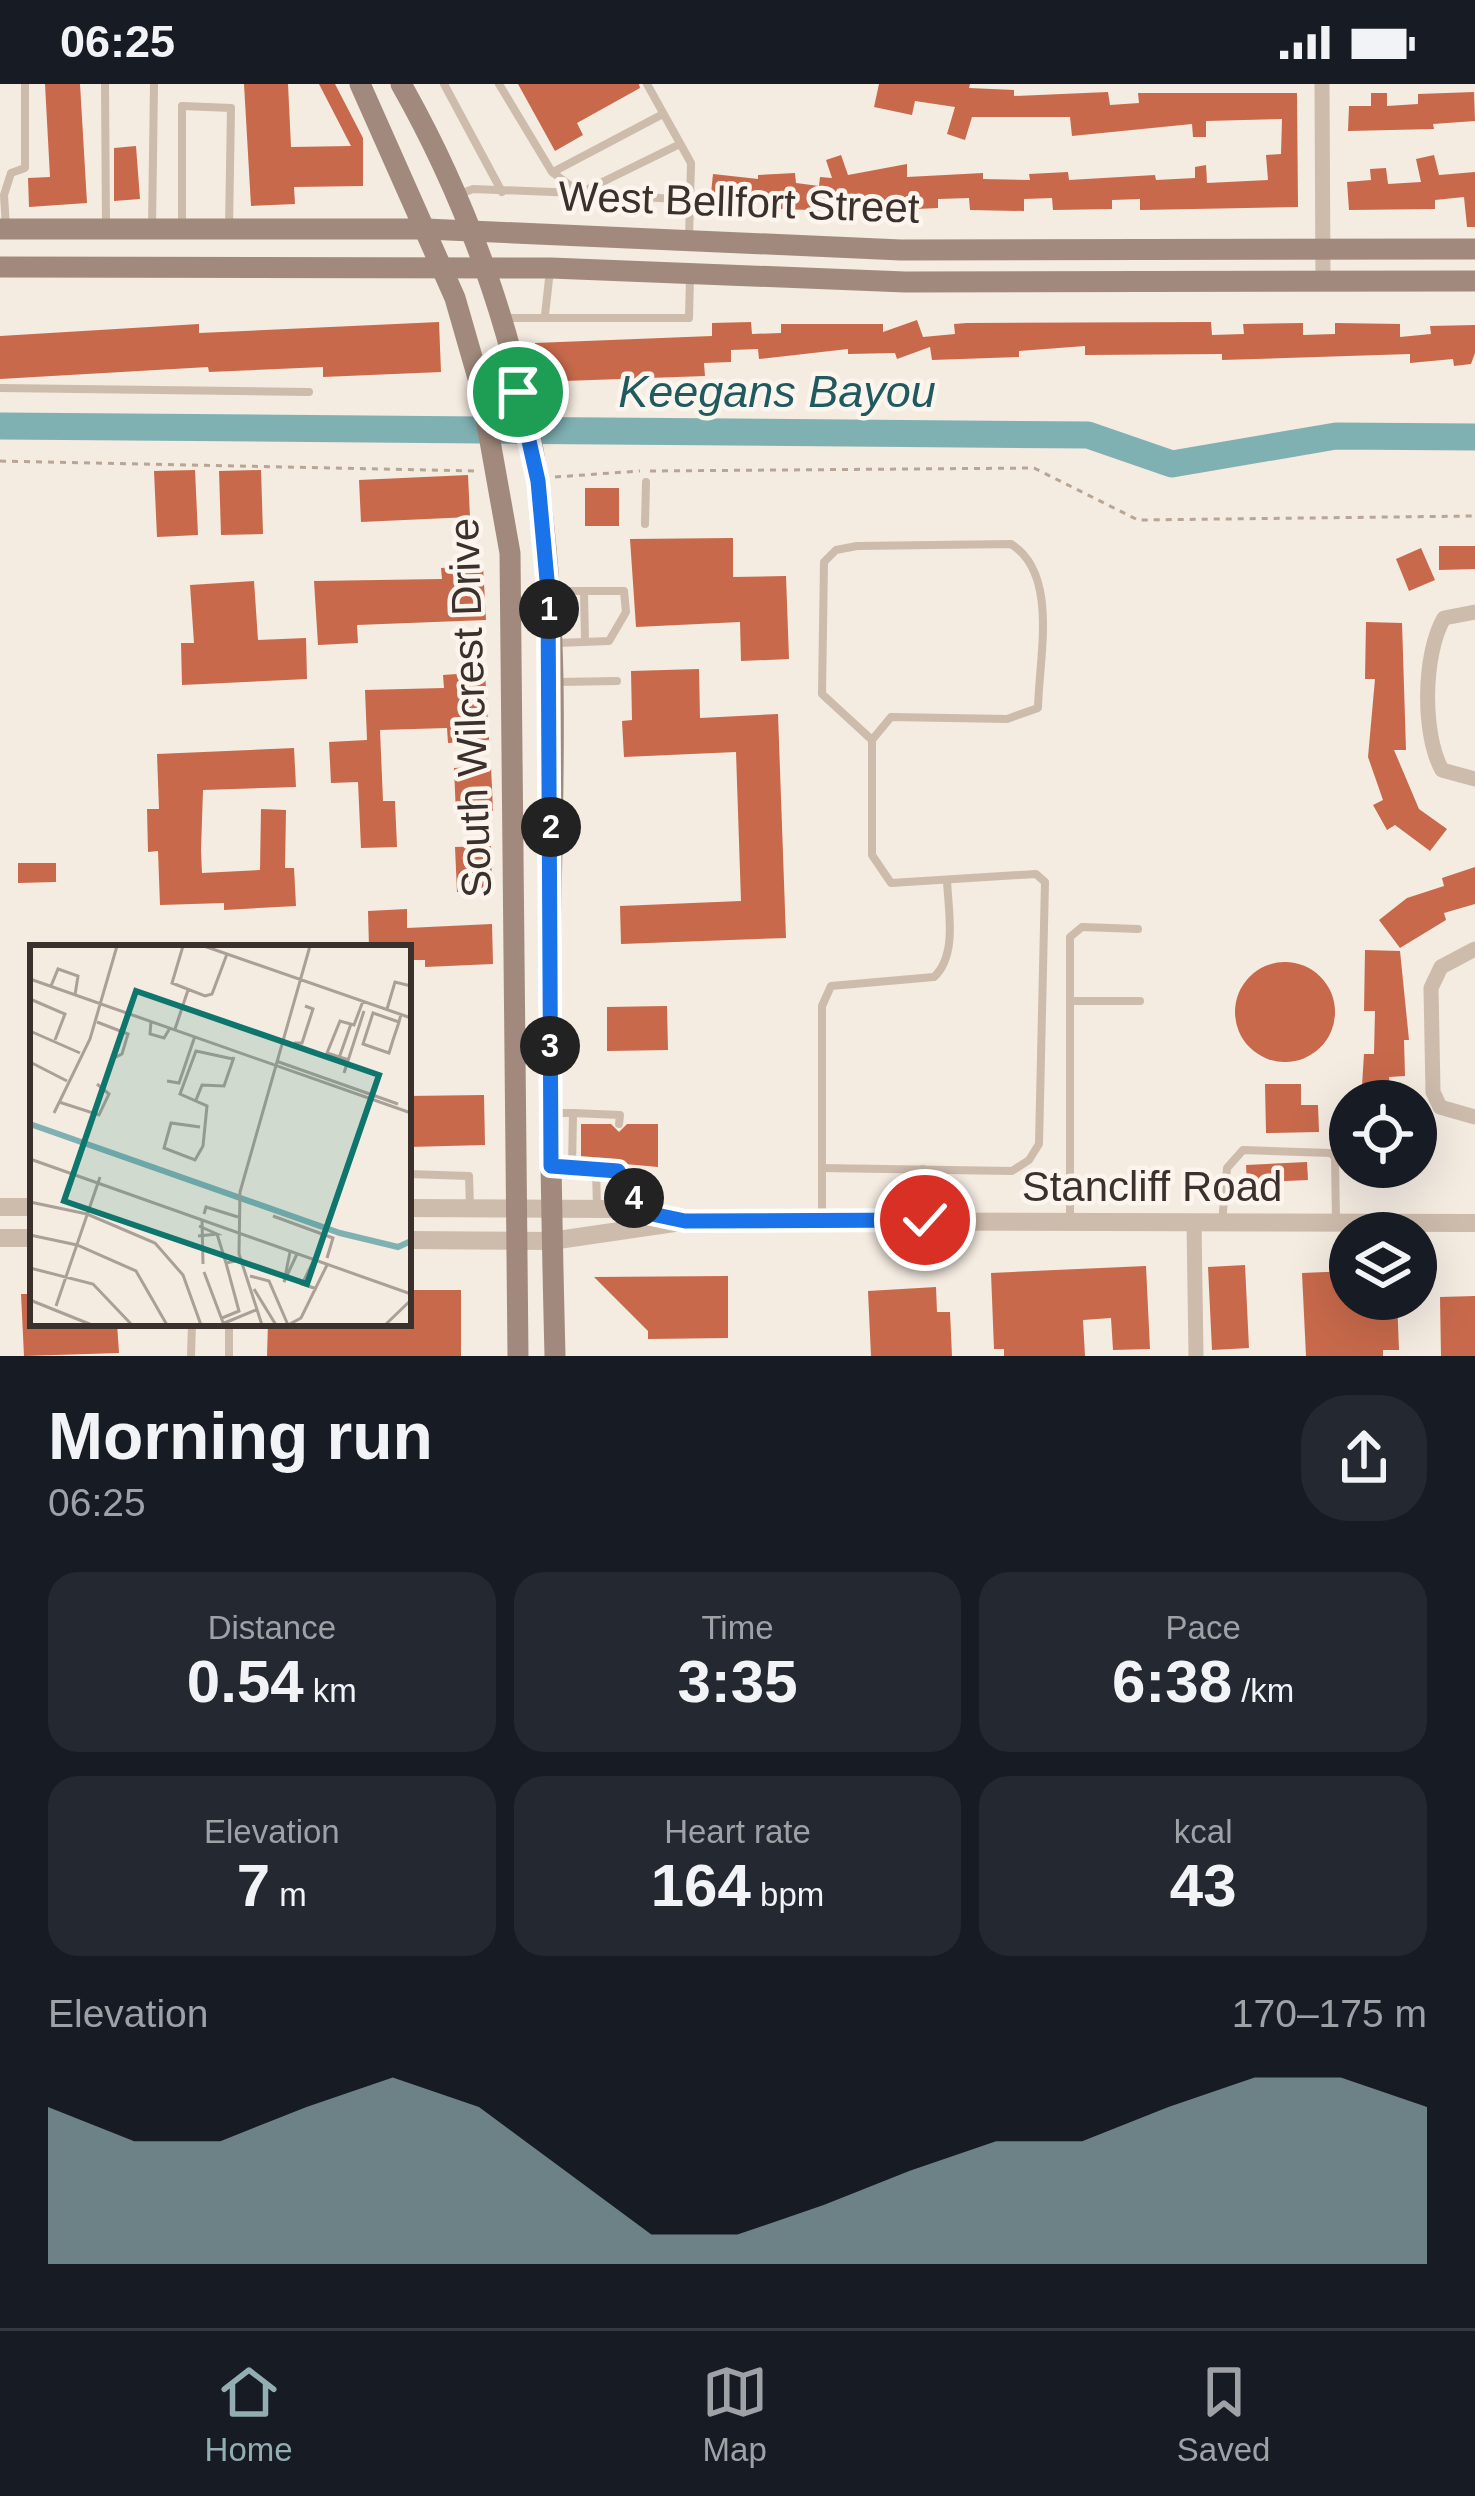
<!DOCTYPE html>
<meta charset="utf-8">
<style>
body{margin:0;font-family:Helvetica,sans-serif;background:#242831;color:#f1f3f6;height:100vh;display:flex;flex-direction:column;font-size:45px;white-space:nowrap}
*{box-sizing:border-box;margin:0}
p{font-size:39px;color:#9ea1a6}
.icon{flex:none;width:66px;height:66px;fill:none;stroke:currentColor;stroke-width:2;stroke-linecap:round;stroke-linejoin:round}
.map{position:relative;height:1272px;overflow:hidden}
.side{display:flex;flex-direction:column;background:#171b24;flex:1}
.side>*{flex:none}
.buttons{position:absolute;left:1329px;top:996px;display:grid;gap:24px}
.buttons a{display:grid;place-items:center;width:108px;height:108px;border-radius:50%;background:#171b24;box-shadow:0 12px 48px #0002;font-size:60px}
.pin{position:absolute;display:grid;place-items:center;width:102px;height:102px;color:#fff;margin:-51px;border:6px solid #fff;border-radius:50%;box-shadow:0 3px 12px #0007}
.km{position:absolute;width:60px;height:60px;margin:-30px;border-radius:50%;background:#222;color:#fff;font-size:33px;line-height:60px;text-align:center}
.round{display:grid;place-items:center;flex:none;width:126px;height:126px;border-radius:48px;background:#242831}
.summary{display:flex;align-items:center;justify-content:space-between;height:204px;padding:0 48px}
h1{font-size:66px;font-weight:800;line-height:90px}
.figures{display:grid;grid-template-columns:repeat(3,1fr);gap:18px;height:204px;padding:12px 48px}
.figures div{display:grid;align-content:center;border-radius:30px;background:#242831;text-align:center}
.figures b{font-size:60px;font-weight:800}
.figures small{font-size:33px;font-weight:400}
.figures p{font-size:33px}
.chart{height:336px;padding:24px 48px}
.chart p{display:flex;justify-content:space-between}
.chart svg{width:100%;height:216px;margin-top:12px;fill:#92aeb2;opacity:.7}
.status{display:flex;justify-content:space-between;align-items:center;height:84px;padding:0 60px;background:#171b24;direction:ltr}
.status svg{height:33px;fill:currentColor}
.tab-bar{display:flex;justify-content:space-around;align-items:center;height:168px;border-top:3px solid #363941;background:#171b24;font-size:33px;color:#9ea1a6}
.tab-bar a{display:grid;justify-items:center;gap:6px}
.tab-bar .on{color:#92aeb2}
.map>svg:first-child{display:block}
</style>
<div class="status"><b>06:25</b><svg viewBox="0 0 49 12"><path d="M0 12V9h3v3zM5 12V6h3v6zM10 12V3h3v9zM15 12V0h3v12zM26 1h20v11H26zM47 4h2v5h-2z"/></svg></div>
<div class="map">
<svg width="1475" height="1272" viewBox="0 0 1475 1272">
<rect width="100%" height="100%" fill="#f4ebe1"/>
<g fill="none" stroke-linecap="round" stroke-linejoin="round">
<!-- river -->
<polyline stroke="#7fb0b2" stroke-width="27" points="0,342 1088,351 1172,380 1336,352 1475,353"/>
</g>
<!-- building -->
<g fill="#c8694b">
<polygon points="45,0 80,0 87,119 29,123 28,94 50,93"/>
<polygon points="244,0 288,0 291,63 351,62 319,0 335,0 363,54 363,102 294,103 295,120 251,122"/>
<polygon points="518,0 639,0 640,4 577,39 583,51 555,67"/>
<polygon points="879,0 970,0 969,4 1014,6 1014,12 1108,8 1110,21 1139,19 1138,9 1297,9 1298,123 1140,126 1140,115 1112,116 1112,125 1053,126 1052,114 1024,115 1024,127 970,126 969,114 938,115 938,124 874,127 872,114 840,117 839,127 781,125 781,113 750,115 749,124 710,119 713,90 758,95 758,91 795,89 796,99 819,102 820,93 832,94 826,76 841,71 848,91 907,80 907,93 983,89 983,95 1030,96 1029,90 1068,88 1069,96 1155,91 1156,96 1195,94 1195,83 1206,81 1207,99 1268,96 1266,71 1281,70 1282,35 1206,37 1206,53 1193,53 1192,40 1072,52 1070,33 972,33 965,56 947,50 955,23 915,17 912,31 874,23"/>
<polygon points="1474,8 1475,37 1433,40 1434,45 1348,47 1349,22 1371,22 1371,9 1387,9 1387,22 1418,20 1418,10"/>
<polygon points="136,62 140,115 114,117 114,64"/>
<polygon points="1434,71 1439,91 1475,88 1475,143 1467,143 1464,113 1435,116 1435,125 1349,126 1347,98 1371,96 1370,85 1386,84 1388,100 1421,98 1416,75"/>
<polygon points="917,236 923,253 955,250 954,240 967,239 1211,238 1212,251 1244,250 1243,240 1303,239 1303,251 1335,250 1335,239 1400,240 1400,253 1431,250 1430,242 1475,241 1475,269 1471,280 1454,282 1453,275 1410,279 1410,270 1222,276 1222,270 1085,271 1085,262 1019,267 1019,273 932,276 930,263 897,275 895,269 848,270 848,265 759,275 758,265 731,266 731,278 704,279 705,292 536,298 535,259 712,252 712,239 751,238 752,250 781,249 781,240 883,240 883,248"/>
<polygon points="439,238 441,288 323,293 323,283 209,288 208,283 0,295 0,252 199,240 199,249"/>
<polygon points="195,386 198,451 157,453 154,387"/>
<polygon points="261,386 263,450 221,451 219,387"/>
<polygon points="468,391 470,433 361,438 359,396"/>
<rect x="585" y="404" width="34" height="38"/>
<polygon points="733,454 733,493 786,492 789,575 741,577 740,538 636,543 630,455"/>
<polygon points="1439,462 1475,462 1475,485 1439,486"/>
<polygon points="1421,464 1435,496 1409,507 1396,475"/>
<polygon points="483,481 486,536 357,541 358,559 318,561 314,497 442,495 441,484"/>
<polygon points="254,497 258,556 306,554 307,595 182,601 181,559 194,559 190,501"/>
<polygon points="1366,538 1402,539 1406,666 1394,666 1419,725 1447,745 1430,767 1395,741 1387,746 1373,721 1383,716 1368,673 1375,595 1365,595"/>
<polygon points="699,585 700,634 778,630 786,854 621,860 620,822 741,817 736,668 624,673 622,637 632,636 631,587"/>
<polygon points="485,588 489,656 448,659 447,644 380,646 383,717 395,717 397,763 361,764 358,698 331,699 329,658 367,656 365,606 444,604 443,591"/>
<polygon points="294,664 296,703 203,706 201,766 202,789 260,786 261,725 286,726 285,784 294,784 296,822 224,826 224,819 160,821 158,767 148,768 147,725 159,725 157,670"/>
<polygon points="491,682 493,727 456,730 454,684"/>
<polygon points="491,762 492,806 457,808 455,763"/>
<polygon points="18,779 56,779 56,798 18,799"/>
<polygon points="1475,783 1475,820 1444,829 1446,836 1400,864 1379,836 1407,814 1444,802 1442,794"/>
<polygon points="407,825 407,844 492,840 493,880 425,883 425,876 408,876 408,864 369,864 368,827"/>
<polygon points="1365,866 1400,867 1409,956 1404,956 1405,992 1389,993 1392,1017 1361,1017 1364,970 1374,970 1375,927 1364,927"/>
<circle cx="1285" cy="928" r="50"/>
<polygon points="667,922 668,966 607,967 607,923"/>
<polygon points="1265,1000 1301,1000 1301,1021 1318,1021 1319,1048 1266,1049"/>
<polygon points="484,1011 485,1061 408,1063 408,1012"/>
<polygon points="581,1040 611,1040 619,1048 627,1040 658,1040 658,1083 581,1076"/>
<polygon points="1307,1078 1308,1096 1247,1099 1246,1081"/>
<polygon points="1245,1181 1249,1264 1212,1266 1208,1183"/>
<polygon points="1146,1182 1150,1265 1113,1266 1111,1234 1083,1236 1085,1272 1004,1272 1004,1265 994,1265 991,1189"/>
<polygon points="1350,1187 1350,1215 1397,1215 1399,1266 1383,1266 1383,1272 1306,1272 1302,1189"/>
<polygon points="728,1192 728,1254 648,1255 648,1247 594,1193"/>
<polygon points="936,1203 937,1228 950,1228 952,1272 871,1272 868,1207"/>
<polygon points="408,1206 461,1206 461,1272 267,1272 268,1239 408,1239"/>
<polygon points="21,1210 33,1210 33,1239 117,1239 119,1269 24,1272"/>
<polygon points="1475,1212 1475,1272 1441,1272 1440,1213"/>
</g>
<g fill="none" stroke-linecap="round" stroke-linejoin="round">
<!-- path -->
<g stroke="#b9a596" stroke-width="3" stroke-dasharray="6 6" stroke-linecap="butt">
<polyline points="0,377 477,387"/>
<polyline points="650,387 1034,384 1138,436 1475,432"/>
<polyline points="555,393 640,387"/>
</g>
<!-- service -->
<g stroke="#cdbbac" stroke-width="8">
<polyline points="105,0 106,142"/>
<polyline points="444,0 502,108"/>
<polyline points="499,0 552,88 580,109"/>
<polyline points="647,0 691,79 689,155"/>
<polyline points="680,60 580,109 691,116"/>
<polyline points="553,88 663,30"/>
<polyline points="457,111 473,105 578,109"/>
<polyline points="182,143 182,22 231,24 229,144"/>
<polyline points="6,144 4,111 11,89 25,84 25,0"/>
<polyline points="152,144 154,0"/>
<polyline points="545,231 550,186"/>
<polyline points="507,234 689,234 690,192"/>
<polyline points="0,304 309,308"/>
<polyline points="645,440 646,398"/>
<polyline points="549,507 624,507 626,528 609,557 557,559"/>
<polyline points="584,507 585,558"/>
<polyline points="558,598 617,597"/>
<polyline points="1070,917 1140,917"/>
<polyline points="552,1029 573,1029 572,1084 618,1086 634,1112 633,1126"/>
<polyline points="573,1029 620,1031 619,1040"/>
<path d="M822,1084l190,3 17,-11 10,-16 6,-262 -9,-8 -145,9 -19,-28v-115l19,-23 116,2 31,-11c1,-51 21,-134 -27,-164l-154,2 -21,4 -12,12 -2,132 50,46"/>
<polyline points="596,1085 597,1124"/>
<polyline points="923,1085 925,1135"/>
<polyline points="408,1090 469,1092 470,1122"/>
<path d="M822,1137v-215l9,-20 103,-9c24,-22 14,-68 13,-97"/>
<polyline points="1070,1137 1070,853 1082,843 1138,845"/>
<polyline points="1222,1138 1227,1084 1243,1066 1330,1069 1335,1073 1336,1137"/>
<polyline points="191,1272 192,1239"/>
<polyline points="229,1272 229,1239"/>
</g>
<!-- minor -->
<g stroke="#cdbbac" stroke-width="15">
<polyline points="1322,0 1323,198"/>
<path d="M1475,528l-31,6c-21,36 -22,116 -2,152l33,9"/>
<polyline points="1475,865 1441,883 1431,904 1433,1008 1440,1023 1475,1033"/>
<polyline points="1194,1138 1196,1272"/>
</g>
<!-- tertiary -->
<g stroke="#cdbbac" stroke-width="18">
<polyline points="0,1123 33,1123"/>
<polyline points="408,1124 612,1125 680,1136"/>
<polyline points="0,1154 33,1154"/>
<polyline points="408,1156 551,1157 688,1137 1475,1139"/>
</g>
<!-- secondary -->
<g stroke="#a18a7d" stroke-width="21">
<polyline points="360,0 455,214 480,301 510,469 518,1272"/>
<path d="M401,0c72,127 122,274 140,419 21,161 9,328 9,490 -1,121 2,242 5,363"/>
<polyline points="0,145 426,145 901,166 1475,165"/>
<polyline points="0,183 551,184 905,198 1475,197"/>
</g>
</g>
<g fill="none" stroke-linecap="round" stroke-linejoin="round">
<!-- route casing -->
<g stroke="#fff" stroke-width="24">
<polyline id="route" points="518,308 538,397 548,507 551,1082 618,1087 634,1112 633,1126 685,1137 925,1136"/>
</g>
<!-- route -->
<use href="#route" stroke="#1a73e8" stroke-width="15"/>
</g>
<g text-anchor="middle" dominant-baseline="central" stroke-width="9" stroke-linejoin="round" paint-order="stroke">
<!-- street labels -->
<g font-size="42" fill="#3b302b" stroke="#fbf5ee">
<text transform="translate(739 118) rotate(2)">West Bellfort Street</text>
<text transform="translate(470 624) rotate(-92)">South Wilcrest Drive</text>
<text x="1152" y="1102">Stancliff Road</text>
</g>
<!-- water labels -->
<g font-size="45" font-style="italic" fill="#1f5a5e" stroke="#fbf5ee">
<text x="777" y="307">Keegans Bayou</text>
</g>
</g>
<!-- overview -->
<g transform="translate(30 861)">
<rect width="381" height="381" fill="#f4ebe1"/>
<path fill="none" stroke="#7fb0b2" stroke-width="6" d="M0,179l310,109 58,14 13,-6"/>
<path fill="none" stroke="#aaa098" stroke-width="3" d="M153,1l-11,37 33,13 7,-2 15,-40M174,1l207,72M0,34l381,134M21,41l7,-17 20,7 -3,19M0,54l35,15 -10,26M357,64l8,-27 16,4M121,76l-1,13 14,4 6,-10M67,77l31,12 -6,20 -10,5M369,77l-26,-9 -10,31 26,9 4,-13 6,-18 2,-8M145,84l13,-39M0,86l50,22M264,98h8l11,-34 -8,-3M309,113l12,-34M319,115l-22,-7 13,-32 14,4 9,-24M246,116l122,43M0,117l37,19M314,128l20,-62M137,136l12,2 16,-47M166,155l6,-15 22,1 10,-29M29,157l40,13 10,-21 -12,-10M24,168l36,-74 27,-93M170,182l-29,-4 -7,25 31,12 8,-14 4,-40 -27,-12 16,-43 37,8M0,214l381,135M0,257l57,12 68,29 28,32 18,50M174,269l2,-7 32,10M243,271l60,22 -6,20M172,274l1,45M187,289l9,29 14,-3M0,290l47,10 59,26 31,54M168,291l19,-2 -18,-8M260,307l-6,30 13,-28M284,315l-12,24 15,5M0,323l63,16 39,41M174,327l20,53M220,331l19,5 19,44M224,344l22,36M0,355l62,25M26,361l44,-129M192,373l17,-7 -13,-48M192,379l36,-15M232,380l-23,-71 1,-62 70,-246M258,380l13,-7 26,-53M355,380l26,-25"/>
<path fill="#0f766e" fill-opacity="0.15" stroke="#0f766e" stroke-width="6" d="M106,46l243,84 -72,209 -243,-83z"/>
<rect width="381" height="381" fill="none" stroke="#3b302b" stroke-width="6"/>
</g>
</svg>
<div class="buttons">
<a><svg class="icon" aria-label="locate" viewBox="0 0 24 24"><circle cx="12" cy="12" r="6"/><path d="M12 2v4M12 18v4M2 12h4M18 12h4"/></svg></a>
<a><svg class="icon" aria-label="layers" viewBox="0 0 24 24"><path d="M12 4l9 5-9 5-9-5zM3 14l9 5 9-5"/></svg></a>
</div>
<div class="pin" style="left:518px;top:308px;background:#1e9e55"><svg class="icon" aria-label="arrive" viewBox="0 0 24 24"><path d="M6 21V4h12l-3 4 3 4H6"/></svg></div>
<div class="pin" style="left:925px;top:1136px;background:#d93025"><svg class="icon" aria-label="check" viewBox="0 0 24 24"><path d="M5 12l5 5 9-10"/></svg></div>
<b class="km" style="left:549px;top:525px">1</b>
<b class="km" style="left:551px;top:743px">2</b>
<b class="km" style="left:550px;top:962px">3</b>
<b class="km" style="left:634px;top:1114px">4</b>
</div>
<section class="side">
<div class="summary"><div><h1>Morning run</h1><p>06:25</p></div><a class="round"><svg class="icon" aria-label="share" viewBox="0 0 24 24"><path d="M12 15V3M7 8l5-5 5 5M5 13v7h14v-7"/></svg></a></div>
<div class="figures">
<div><p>Distance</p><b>0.54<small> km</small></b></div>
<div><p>Time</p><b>3:35</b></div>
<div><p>Pace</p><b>6:38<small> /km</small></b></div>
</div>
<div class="figures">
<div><p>Elevation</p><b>7<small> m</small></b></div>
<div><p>Heart rate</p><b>164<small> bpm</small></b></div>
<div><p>kcal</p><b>43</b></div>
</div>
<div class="chart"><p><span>Elevation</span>170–175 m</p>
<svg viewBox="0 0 160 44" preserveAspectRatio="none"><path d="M0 44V12L10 19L20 19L30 12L40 6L50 12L60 25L70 38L80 38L90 32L100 25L110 19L120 19L130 12L140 6L150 6L160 12V44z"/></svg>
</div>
</section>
<nav class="tab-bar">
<a class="on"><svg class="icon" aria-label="home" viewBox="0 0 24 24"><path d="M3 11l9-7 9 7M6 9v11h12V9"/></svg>Home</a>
<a><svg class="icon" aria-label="map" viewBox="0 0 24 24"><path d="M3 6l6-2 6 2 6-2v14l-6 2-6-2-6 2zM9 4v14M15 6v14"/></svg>Map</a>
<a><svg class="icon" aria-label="saved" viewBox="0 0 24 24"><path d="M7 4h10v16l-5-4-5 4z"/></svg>Saved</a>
</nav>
